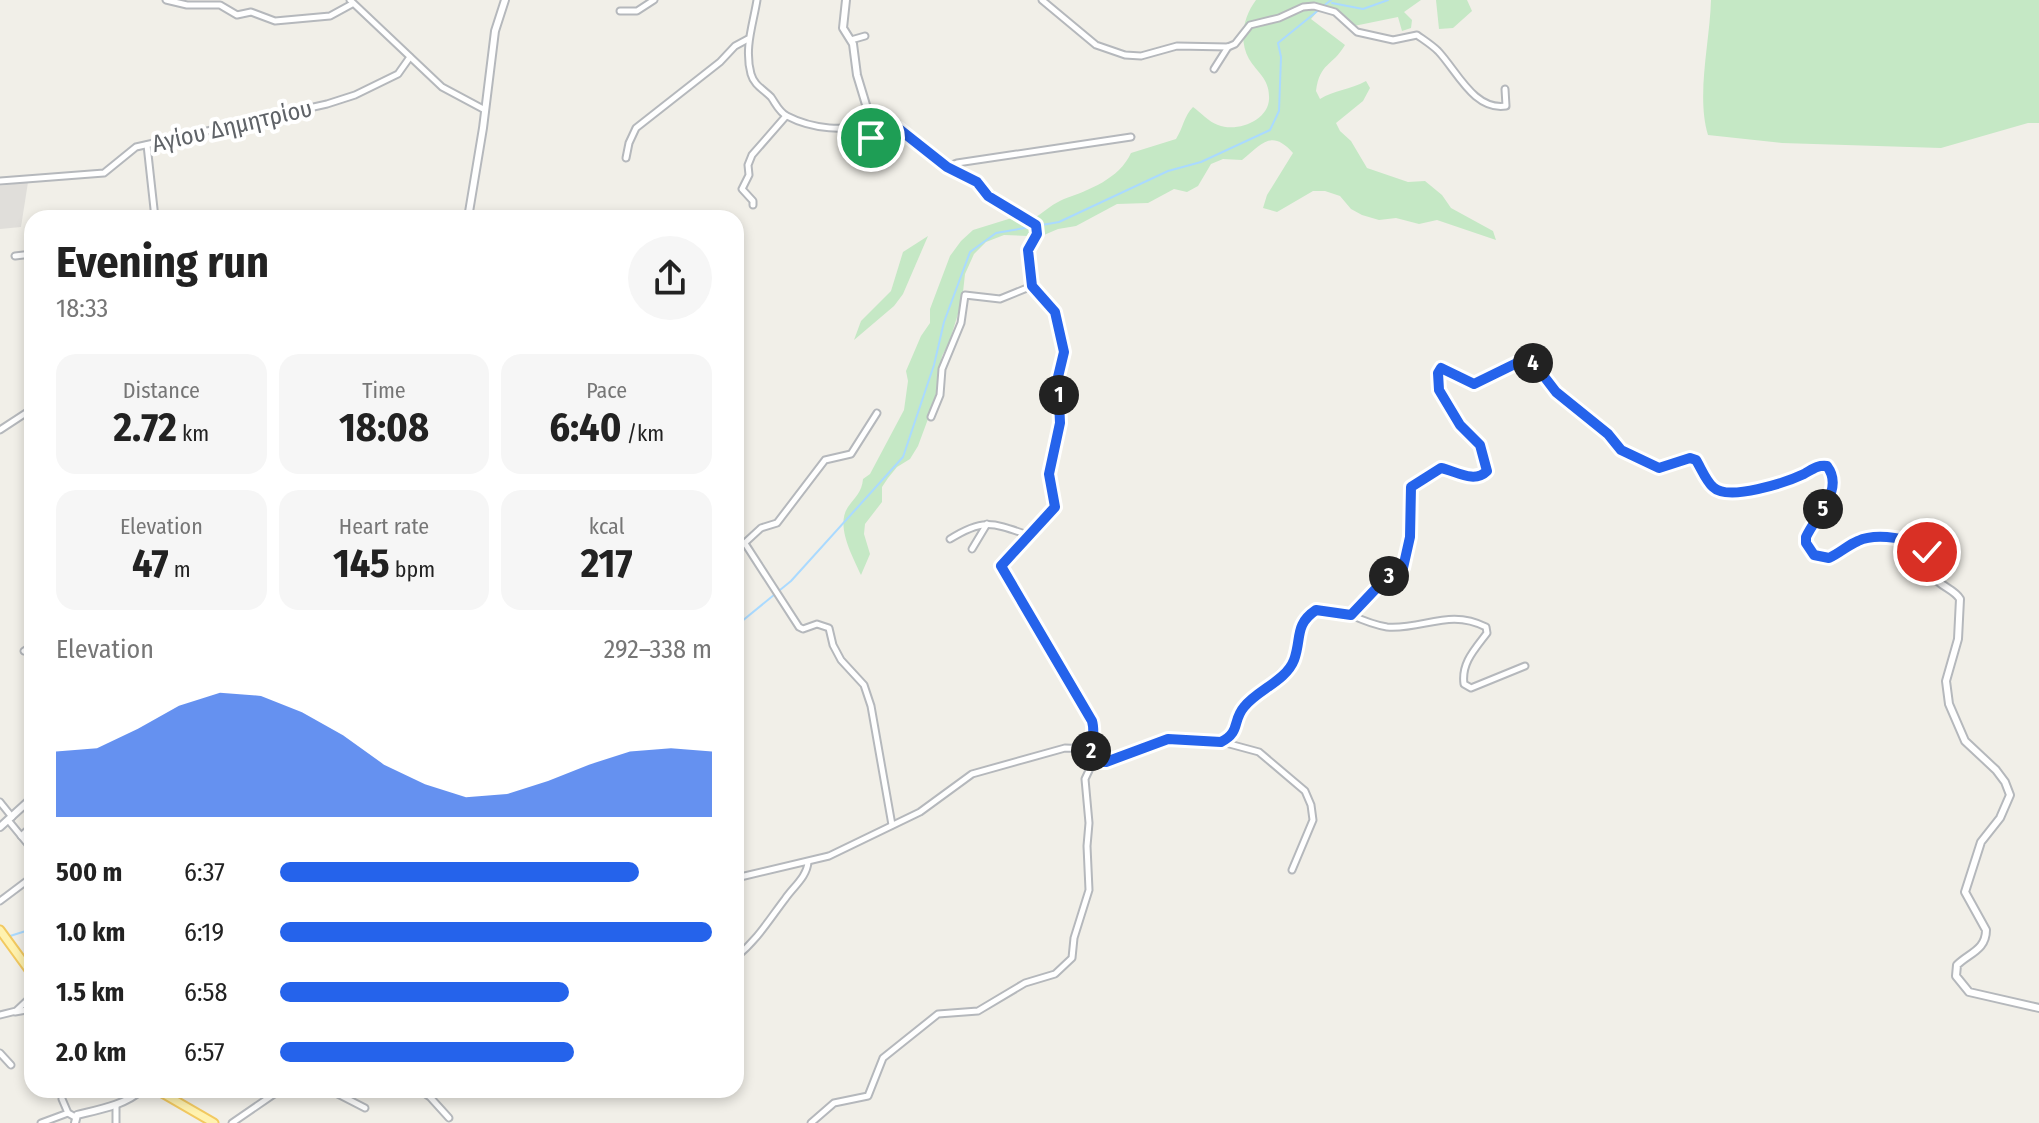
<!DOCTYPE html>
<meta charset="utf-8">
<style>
body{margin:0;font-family:"Fira Sans Condensed",sans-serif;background:#f6f6f6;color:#222;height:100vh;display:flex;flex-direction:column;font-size:30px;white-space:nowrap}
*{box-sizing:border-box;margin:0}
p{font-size:26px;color:#767676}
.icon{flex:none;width:44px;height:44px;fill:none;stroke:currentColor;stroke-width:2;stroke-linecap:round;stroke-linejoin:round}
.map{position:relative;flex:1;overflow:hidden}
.panel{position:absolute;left:24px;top:210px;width:720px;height:888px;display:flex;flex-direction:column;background:#fff;border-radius:24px;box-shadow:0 4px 12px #0003}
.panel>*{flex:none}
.pin{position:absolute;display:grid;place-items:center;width:68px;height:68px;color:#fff;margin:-34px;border:4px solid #fff;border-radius:50%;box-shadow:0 2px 8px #0007}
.km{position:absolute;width:40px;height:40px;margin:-20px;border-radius:50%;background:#222;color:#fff;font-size:22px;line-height:40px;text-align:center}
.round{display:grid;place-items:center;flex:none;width:84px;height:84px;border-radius:42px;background:#f6f6f6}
.head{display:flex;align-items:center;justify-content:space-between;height:136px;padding:0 32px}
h1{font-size:44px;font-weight:700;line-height:60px}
.figures{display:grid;grid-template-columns:repeat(3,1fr);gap:12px;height:136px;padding:8px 32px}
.figures div{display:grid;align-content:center;border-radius:20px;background:#f6f6f6;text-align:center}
.figures b{font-size:40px;font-weight:700}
.figures small{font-size:22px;font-weight:400}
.figures p{font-size:22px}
.chart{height:224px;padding:16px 32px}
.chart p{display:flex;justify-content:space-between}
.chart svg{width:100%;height:144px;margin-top:8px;fill:#2563eb;opacity:.7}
ul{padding:0 32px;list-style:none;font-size:26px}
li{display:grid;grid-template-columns:128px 96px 1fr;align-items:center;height:60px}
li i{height:20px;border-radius:10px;background:#2563eb}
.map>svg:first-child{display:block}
</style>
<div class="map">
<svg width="2039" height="1123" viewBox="0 0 2039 1123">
<rect width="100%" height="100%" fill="#f1efe8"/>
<!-- industrial -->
<polygon fill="#e0deda" points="28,182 21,227 0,229 0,186"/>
<!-- green -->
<g fill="#c5e8c5">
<path d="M1256,0h165l-17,12 8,8 -1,8 -9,3 -4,-14 -44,9 -26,-18 -10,3 -7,8 34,26c-13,22 -25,17 -29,46l4,8c14,-9 30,-9 46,-18l4,7 -7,13 -27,22 4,8 11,10 16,27 41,14 17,-1 17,14 9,13 42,23 3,9 -59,-20 -18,4 -23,-6 -17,2 -17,-5 -11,-6 -11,-13 -15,-5h-12l-36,21 -14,-4 4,-13 26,-42c-22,-25 -32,-8 -51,7l-19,-1 -12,5 -13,22 -11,6 -13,-3 -26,14 -31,1 -41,22 -18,3 -21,9 2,-15 -3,-6c9,-6 18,-14 28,-18 25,-9 55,-20 67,-46l45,-14c7,-11 8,-23 17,-32 7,5 16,15 25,18 19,8 53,-5 51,-29 0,-17 -12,-24 -20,-37 -11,-20 -5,-43 7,-59z"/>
<polygon points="1436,0 1467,0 1472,11 1453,28 1439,29"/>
<path d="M1711,0h328v123h-11l-87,25 -159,-5 -74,-8c-12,-39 2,-94 3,-135z"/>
<path d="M1015,217l14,6 3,7 -4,6 -24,-1 -18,7 -12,12 -9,20 -3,27 -13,42 -7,13 -7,44 -17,46 -8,13 -13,8 -9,11 -6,9v15l-17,22 -1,10 6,20 -9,21c-8,-18 -26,-49 -13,-68 7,-10 14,-15 15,-28l7,-5 34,-64 4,-29 -2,-10 15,-35 9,-13v-14l20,-53 11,-15 12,-11z"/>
<polygon points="928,236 903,294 894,306 854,340 861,321 891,291 903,252"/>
</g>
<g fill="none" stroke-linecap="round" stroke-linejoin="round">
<!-- stream -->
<g stroke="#aadaff" stroke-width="2">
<polyline points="1332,3 1363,9 1388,0"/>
<polyline points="736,626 791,581 903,457 934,365 944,322 970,252 996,233 1059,222 1168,171 1201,162 1270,130 1279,111 1281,57 1278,43 1331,0"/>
<polyline points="7,937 32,929"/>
</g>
<!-- minor casing -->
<g stroke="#b5b8bc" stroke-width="9">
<g id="minor">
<polyline points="166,0 187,5 220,5 237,15 251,12 275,21 330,16 352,4"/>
<polyline points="350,0 442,87 485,110"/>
<path d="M757,0c-4,25 -13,48 -6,74 3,11 12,15 20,23 5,7 8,15 16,19 21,11 64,20 83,2"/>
<path d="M1042,0l54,45 29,10 16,1 36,-10 51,1 7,-3 15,-19 29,-7 24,-11 11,-1 21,6 22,20 36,8 24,-5c7,5 15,10 21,16 19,20 36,60 68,55l-1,-17"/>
<polyline points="620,11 637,11 654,0"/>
<polyline points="851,40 865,36"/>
<polyline points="1214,69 1228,47"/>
<polyline points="867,121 871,138 869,151"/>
<polyline points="147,145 155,218"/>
<polyline points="626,158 629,143 636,128 720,62 735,46 748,39"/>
<polyline points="947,167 957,163 1131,137"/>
<polyline points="0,181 104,173 136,147 327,104 355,95 398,74 410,57"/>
<polyline points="753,205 753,201 742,189 749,175 748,165 752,155 786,116"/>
<polyline points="15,256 32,254"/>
<polyline points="931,417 940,395 942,369 961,323 965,295 1000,299 1032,286"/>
<polyline points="0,430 32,409"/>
<path d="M950,539c33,-21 43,-16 78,-4"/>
<polyline points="746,545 799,627 803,629 817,624 829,628 833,645 841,660 864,685 871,706 892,825"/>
<polyline points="972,549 987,524"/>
<polyline points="736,551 761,528 777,523 825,460 851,454 877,413"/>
<path d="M1351,615c11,5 24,10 36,12 36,3 62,-19 99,0l1,6c-12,16 -26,30 -23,51l7,4 54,-22"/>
<polyline points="24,651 32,646"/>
<polyline points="1222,742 1259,752 1305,791 1311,805 1313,820 1292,870"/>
<polyline points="0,802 12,817"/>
<polyline points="8,820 31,848"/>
<polyline points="21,836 32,826"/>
<polyline points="736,878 829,856 920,812 972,774 1065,748 1090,749"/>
<polyline points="0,901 32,877"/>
<path d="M736,957c21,-17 33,-37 49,-58 8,-12 22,-22 23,-37"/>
<polyline points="15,1012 32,1009"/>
<polyline points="0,1015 16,1011 32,996"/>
<polyline points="0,1053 11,1065"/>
<polyline points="330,1090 365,1108"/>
<polyline points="420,1090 430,1097 449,1118"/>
<polyline points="62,1099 68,1113 75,1117"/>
<polyline points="41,1123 68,1113"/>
<polyline points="116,1123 116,1105"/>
<polyline points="232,1123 280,1090"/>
<polyline points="811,1123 834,1103 868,1096 883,1058 938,1014 978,1011 1025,983 1055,974 1072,958 1074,938 1089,890 1087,846 1089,823 1085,779 1093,762"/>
</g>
</g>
<!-- tertiary casing -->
<g stroke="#b5b8bc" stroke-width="10">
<g id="tertiary">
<path d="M846,0l-3,28 10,16 4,31 13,43 29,11 48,38 30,15 11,14 48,29 1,9 -9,16 4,36 23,26 9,40 -6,25 2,46 -11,51 6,33 -54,59 91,155c4,13 -2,27 1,41h13l62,-23 53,3 6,-3 7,-7 8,-24 52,-46 7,-37 5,-8 10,-7 35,5 35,-37 17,-10 4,-11 4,-37 -2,-30 5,-6 27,-16c15,3 33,15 46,3l-5,-9 -2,-17 -20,-20 -21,-35 -1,-20 8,-1 28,15 49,-24 10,2 23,30 52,42 13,16 38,18 31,-10 6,2 20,30c24,7 66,-5 88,-16 9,-4 13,-9 23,-8 17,24 -12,49 -21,71v6l8,12 15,3c10,-4 18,-12 28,-17 19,-9 51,-3 68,8 3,9 3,20 8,27 8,11 21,13 27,23l-2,40 -12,42 3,23 16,37 31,29 9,12 5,13 -10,23 -19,24 -16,50 21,38c0,20 -17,23 -29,35l-1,11 13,16 70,16"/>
<polyline points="468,218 483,128 495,31 505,0"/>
<polyline points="0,827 32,798"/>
<path d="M75,1123l2,-8c20,-5 49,-10 64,-25"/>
</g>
</g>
<!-- primary casing -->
<g stroke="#f2c960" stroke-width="11">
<g id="primary">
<polyline points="0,930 32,974"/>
<polyline points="157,1090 214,1123"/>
</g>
</g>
<!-- minor -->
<use href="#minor" stroke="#fff" stroke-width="5"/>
<!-- tertiary -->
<use href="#tertiary" stroke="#fff" stroke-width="6"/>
<!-- primary -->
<use href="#primary" stroke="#fff2af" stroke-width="7"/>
</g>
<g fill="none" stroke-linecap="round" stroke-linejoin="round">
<!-- route casing -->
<g stroke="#fff" stroke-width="16">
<path id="route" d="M871,138l-4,-17 3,-3 29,11 48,38 30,15 11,14 48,29 1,9 -9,16 4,36 23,26 9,40 -6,25 2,46 -11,51 6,33 -54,59 91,155c4,13 -2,27 1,41h13l62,-23 53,3c20,-10 11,-21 23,-35 13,-17 42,-26 50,-47 8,-22 0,-35 22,-50l35,5 35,-37 17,-10 7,-31 1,-50 30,-19c15,3 33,16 46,3l-7,-26 -20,-20 -21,-35 -1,-17 3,-5 33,16 49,-24 10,2 23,30 52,42 13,16 38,18 31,-10 6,2c5,8 10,21 17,27 15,15 74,-5 91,-13 9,-5 13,-9 23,-8 18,24 -11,49 -21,71v6l8,12 15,3c11,-5 19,-13 29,-17 17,-8 57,-4 69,11"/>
</g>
<!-- route -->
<use href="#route" stroke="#2563eb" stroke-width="10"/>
</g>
<g text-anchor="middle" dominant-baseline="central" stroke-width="8" stroke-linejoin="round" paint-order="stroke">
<!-- street labels -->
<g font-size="24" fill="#5f6368" stroke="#fff">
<text transform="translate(232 126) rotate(-13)">Αγίου Δημητρίου</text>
</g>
</g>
</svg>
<div class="pin" style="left:871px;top:138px;background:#1e9e55"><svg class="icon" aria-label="arrive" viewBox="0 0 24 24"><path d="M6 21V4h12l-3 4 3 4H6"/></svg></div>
<div class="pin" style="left:1927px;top:552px;background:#d93025"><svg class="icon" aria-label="check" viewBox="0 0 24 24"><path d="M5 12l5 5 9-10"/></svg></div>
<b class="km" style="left:1059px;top:395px">1</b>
<b class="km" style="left:1091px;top:751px">2</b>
<b class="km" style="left:1389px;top:576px">3</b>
<b class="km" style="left:1533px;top:363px">4</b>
<b class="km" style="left:1823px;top:509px">5</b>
<section class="panel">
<div class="head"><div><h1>Evening run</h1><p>18:33</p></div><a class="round"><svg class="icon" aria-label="share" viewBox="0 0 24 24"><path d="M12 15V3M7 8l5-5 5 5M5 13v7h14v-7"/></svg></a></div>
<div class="figures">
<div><p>Distance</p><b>2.72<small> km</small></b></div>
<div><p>Time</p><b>18:08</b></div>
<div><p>Pace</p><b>6:40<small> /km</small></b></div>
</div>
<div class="figures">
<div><p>Elevation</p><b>47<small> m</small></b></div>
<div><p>Heart rate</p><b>145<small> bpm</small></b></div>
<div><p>kcal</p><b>217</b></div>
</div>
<div class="chart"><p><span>Elevation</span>292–338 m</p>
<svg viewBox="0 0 160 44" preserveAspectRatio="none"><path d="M0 44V24L10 23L20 17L30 10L40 6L50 7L60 12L70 19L80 28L90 34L100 38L110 37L120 33L130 28L140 24L150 23L160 24V44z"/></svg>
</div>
<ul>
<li><b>500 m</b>6:37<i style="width:83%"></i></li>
<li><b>1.0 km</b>6:19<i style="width:100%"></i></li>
<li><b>1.5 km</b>6:58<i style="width:67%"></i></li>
<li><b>2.0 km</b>6:57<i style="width:68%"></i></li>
</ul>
</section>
</div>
